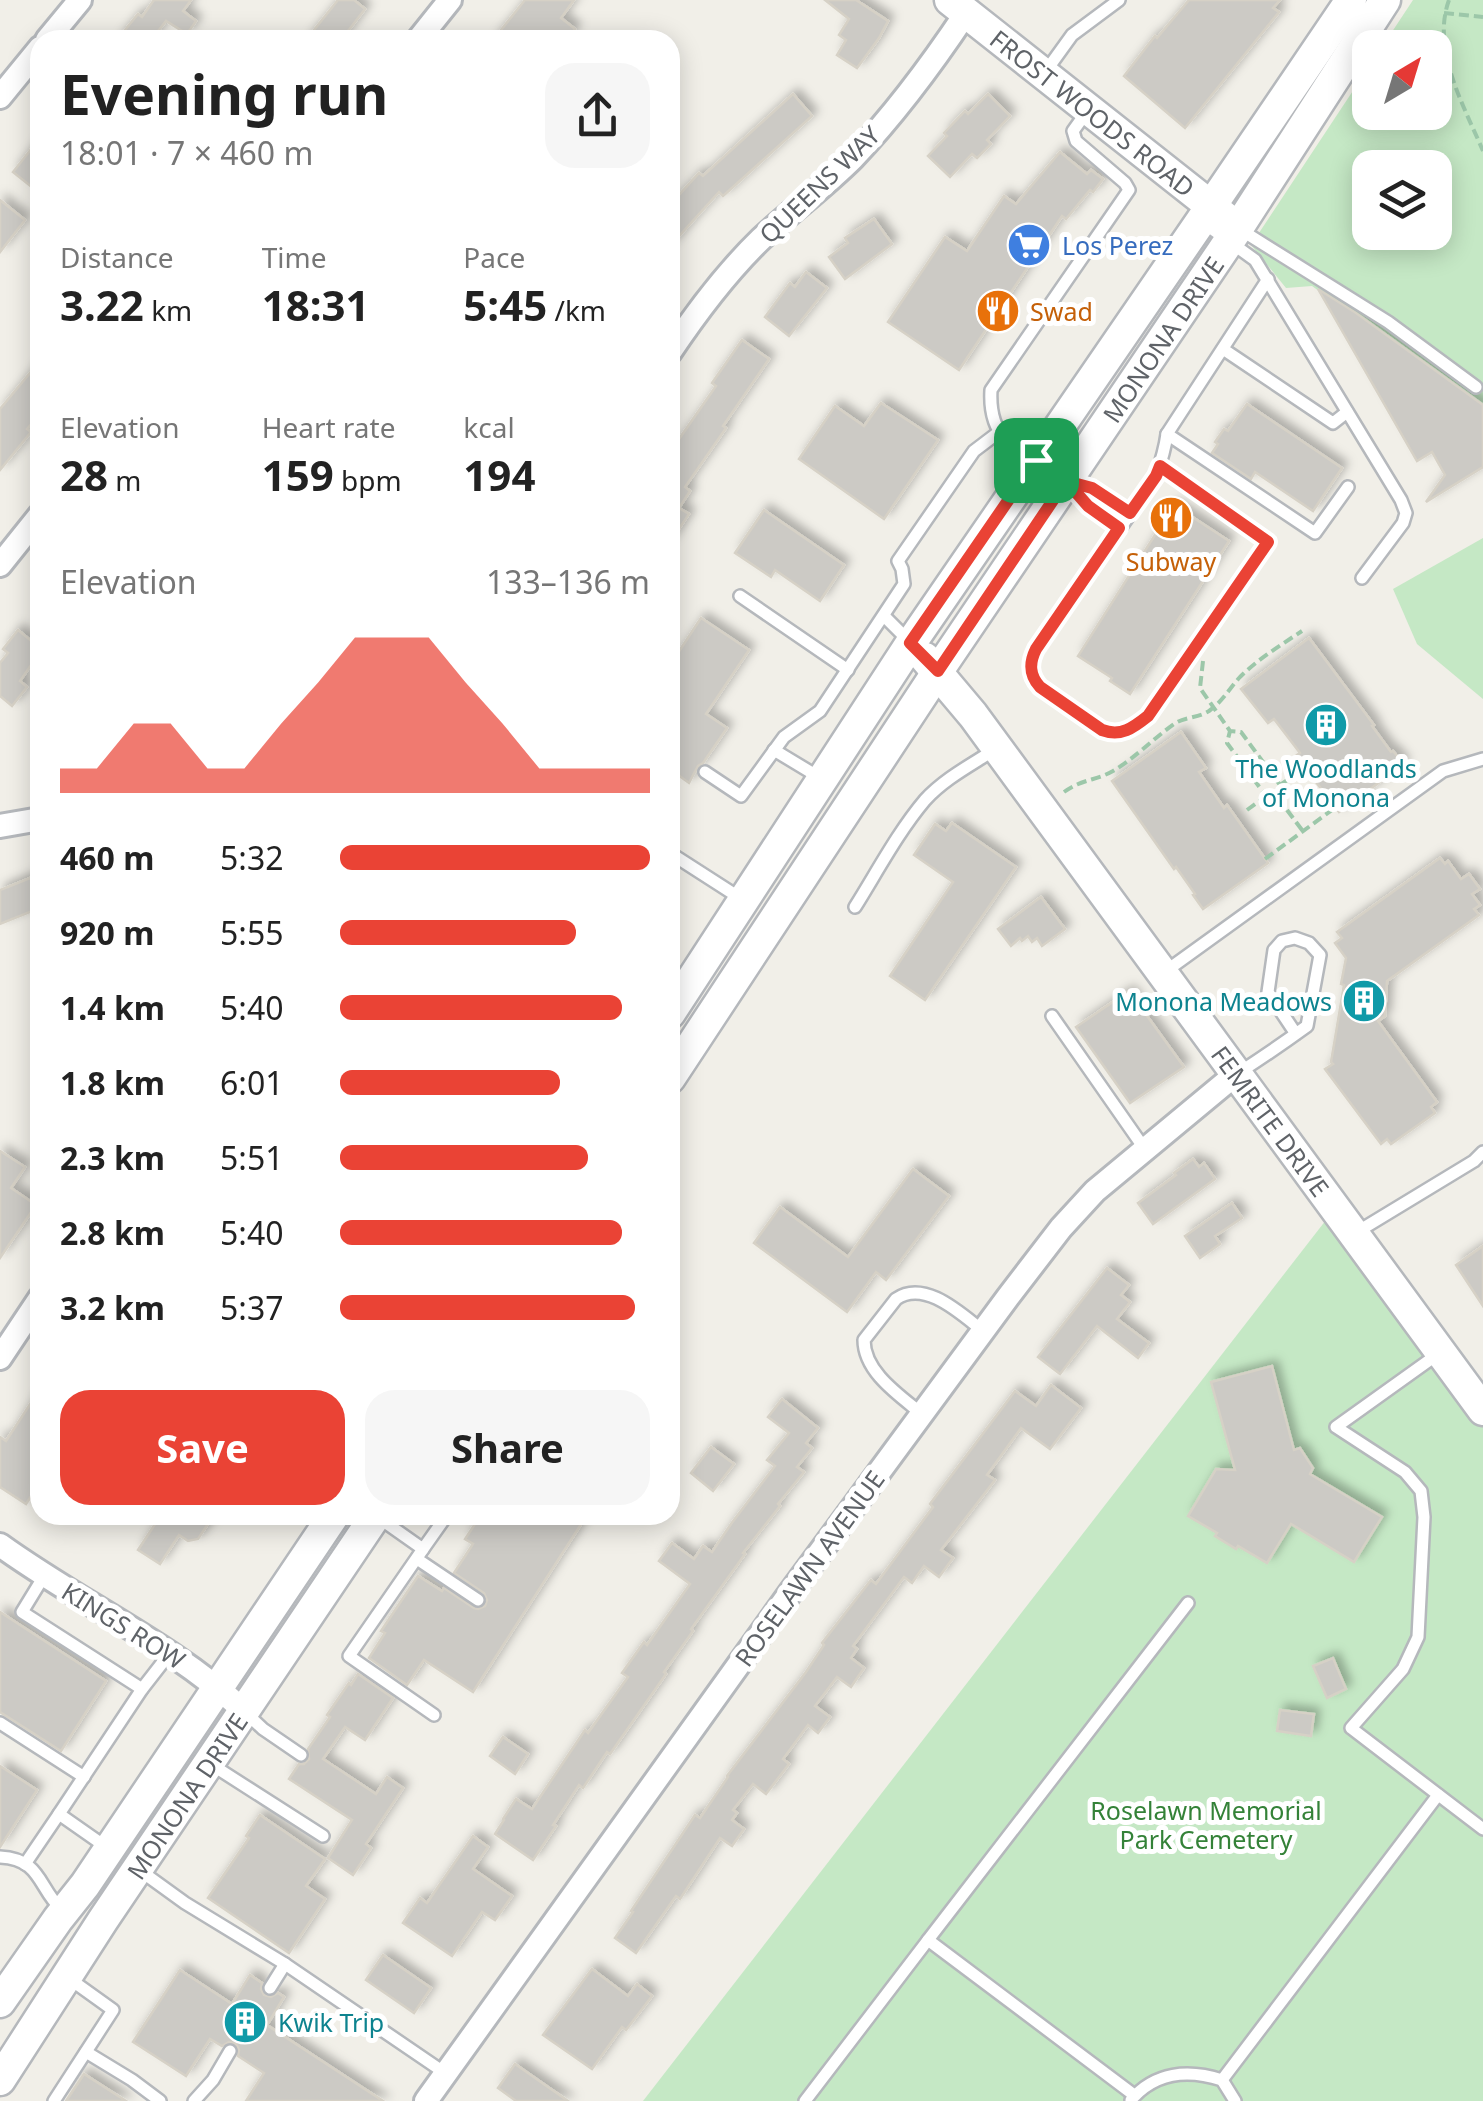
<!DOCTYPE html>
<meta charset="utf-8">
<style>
body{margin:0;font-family:"Noto Sans",sans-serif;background:#f6f6f6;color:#222;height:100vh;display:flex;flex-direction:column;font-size:38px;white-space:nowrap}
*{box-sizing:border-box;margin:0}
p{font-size:32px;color:#767676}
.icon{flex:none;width:55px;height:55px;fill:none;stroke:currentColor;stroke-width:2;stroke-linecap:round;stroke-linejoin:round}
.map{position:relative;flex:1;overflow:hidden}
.side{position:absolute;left:30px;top:30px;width:650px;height:1495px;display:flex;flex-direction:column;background:#fff;border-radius:30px;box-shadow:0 5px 25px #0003}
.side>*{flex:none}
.needle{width:65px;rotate:38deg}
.fabs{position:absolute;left:1352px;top:30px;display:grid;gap:20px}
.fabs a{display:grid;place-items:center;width:100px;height:100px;border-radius:20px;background:#fff;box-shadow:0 5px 25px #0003;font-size:50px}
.pin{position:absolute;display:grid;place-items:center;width:85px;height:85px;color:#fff;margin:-42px;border-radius:20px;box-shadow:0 5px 15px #0006}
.round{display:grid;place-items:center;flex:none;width:105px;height:105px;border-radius:30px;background:#f6f6f6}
.overview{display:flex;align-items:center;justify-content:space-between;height:170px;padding:0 30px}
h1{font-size:55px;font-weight:700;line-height:75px}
.metrics{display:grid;grid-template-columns:repeat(3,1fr);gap:15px;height:170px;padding:10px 30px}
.metrics div{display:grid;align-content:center}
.metrics b{font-size:42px;font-weight:700}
.metrics small{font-size:28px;font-weight:400}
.metrics p{font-size:28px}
.chart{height:280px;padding:20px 30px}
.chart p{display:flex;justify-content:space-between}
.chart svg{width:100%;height:180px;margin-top:10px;fill:#ea4335;opacity:.7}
.primary-button{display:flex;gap:20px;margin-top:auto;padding:20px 30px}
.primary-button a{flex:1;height:115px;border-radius:30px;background:#ea4335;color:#fff;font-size:40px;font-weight:700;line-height:115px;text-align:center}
.primary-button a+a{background:#f6f6f6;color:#222}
ul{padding:0 30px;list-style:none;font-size:32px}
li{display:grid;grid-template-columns:160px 120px 1fr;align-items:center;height:75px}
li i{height:25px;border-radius:12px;background:#ea4335}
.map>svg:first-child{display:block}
</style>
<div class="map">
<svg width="1483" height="2101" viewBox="0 0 1483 2101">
<defs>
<filter id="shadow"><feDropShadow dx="5.5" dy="-5.5" stdDeviation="5" flood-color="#0004"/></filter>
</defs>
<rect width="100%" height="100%" fill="#f1efe8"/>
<!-- green -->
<g fill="#c5e8c5" fill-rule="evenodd">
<path d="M1413,0h70v409l-171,-123 -26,2 -35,-43 119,-180v47h65v-64l-53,-1zM1370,168h65v64h-65z"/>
<polygon points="1483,538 1483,699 1417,644 1393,589"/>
<polygon points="1326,1220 1483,1417 1483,2101 643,2101"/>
</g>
<!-- building -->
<g fill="#cccac5" stroke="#d6d1c6" stroke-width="2.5" filter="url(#shadow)">
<polygon points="154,0 191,0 183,11 196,21 187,34 166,21 151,40 117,40 138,14 142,17"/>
<polygon points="338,0 354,0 365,9 341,40 306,40"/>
<polygon points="525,0 574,0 561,18 575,29 566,40 493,40"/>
<polygon points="825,0 856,0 888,21 879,38 857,68 837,55 846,40 839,35 849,19"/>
<polygon points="1189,0 1280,0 1273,8 1279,12 1185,128 1124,76 1155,36 1157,38"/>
<polygon points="793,94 812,116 723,196 719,192 670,246 670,205 699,173 703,176"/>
<polygon points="988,94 1010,116 987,140 991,144 977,158 972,154 950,177 928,156 947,136 944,133 965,111 968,114"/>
<polygon points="40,138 40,179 33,188 13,172"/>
<polygon points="1060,152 1087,174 1091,170 1103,179 1093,192 1090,190 1066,219 1062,216 959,370 888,322 945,237 967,251 1004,196 1016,204"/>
<polygon points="0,200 25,220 0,252"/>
<polygon points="874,219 892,244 845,279 829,257 848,243 845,238"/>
<polygon points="806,272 827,288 789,336 765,317 790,283 795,287"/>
<polygon points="1318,289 1356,313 1483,405 1483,467 1426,502 1445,475 1432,452 1417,461"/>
<polygon points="742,340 769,359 723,426 726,428 685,487 690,491 679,508 689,514 670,542 670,452 716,386 712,383"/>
<polygon points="40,361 40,414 27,429 31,432 0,470 0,409"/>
<polygon points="881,403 938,440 884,519 799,459 835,406 864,426"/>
<polygon points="1247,404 1342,468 1313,511 1255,472 1251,479 1212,453 1218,444 1215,442 1224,429 1228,431"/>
<polygon points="1174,505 1229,541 1130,694 1110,681 1112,678 1078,656"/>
<polygon points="764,510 844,565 820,601 775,570 771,577 735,553"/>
<polygon points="701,618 749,650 706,714 727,728 703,763 698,766 689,783 670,769 670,665"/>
<polygon points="18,630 40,648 40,652 20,681 27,687 12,706 0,696 0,663 8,653 3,649"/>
<polygon points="1309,638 1374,725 1372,726 1391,752 1393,751 1404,764 1339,812 1303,765 1297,755 1300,753 1274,719 1268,723 1241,689"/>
<polygon points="1181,732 1206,768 1199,772 1224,808 1227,805 1268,863 1203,909 1193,895 1195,894 1176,867 1174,869 1112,781"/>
<polygon points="952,823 1016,867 925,1000 890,976 953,882 914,855 935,824 946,831"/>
<polygon points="1440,858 1445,864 1448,861 1461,879 1469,874 1480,889 1472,894 1480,905 1474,909 1479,915 1387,981 1385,1016 1378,1021 1437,1102 1431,1107 1435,1113 1391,1144 1387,1139 1381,1144 1325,1069 1333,1064 1331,1062 1344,985 1341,984 1346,958 1335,943 1342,938 1337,932"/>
<polygon points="40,874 40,908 0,924 0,890"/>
<polygon points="1041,897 1065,929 1042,946 1037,938 1032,942 1028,936 1022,941 1020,938 1011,946 998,929"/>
<polygon points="1129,991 1184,1067 1130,1103 1076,1027"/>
<polygon points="0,1151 25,1167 11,1188 36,1205 0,1258"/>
<polygon points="1193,1159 1199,1167 1204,1163 1215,1179 1153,1224 1138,1203 1176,1175 1174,1173"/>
<polygon points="913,1169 949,1196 886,1280 876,1272 847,1312 754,1243 780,1207 848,1257"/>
<polygon points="1232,1203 1242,1218 1215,1236 1220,1244 1200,1258 1185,1236"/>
<polygon points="1483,1246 1483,1306 1456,1265"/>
<polygon points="1107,1268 1129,1285 1121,1295 1130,1302 1117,1319 1149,1343 1138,1358 1097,1326 1060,1374 1038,1357"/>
<polygon points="1272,1366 1294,1450 1300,1448 1313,1468 1310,1474 1382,1517 1354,1562 1291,1524 1267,1563 1238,1546 1236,1549 1215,1536 1217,1533 1188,1516 1216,1469 1235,1470 1211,1382"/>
<polygon points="1051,1385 1081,1408 1050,1449 1021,1428 987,1475 995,1480 941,1550 953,1558 939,1577 924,1566 912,1583 904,1577 853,1646 857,1649 851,1658 864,1668 851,1687 837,1677 815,1706 830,1717 818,1733 808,1725 783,1759 789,1764 766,1794 753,1784 733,1810 737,1813 732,1820 744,1829 732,1846 720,1838 680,1899 676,1896 636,1953 615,1938 633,1912 631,1911 695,1815 700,1818 728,1777 727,1776 806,1672 824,1645 822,1643 871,1580 876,1584 933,1507 930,1504 1015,1391 1036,1406"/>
<polygon points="40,1389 40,1483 26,1504 0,1487 0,1437 6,1441"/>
<polygon points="782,1399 818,1428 806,1443 812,1448 797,1467 804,1472 778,1504 780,1506 743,1553 745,1554 691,1629 693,1631 664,1672 666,1674 610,1754 607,1752 583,1788 579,1785 553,1825 556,1826 533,1860 495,1834 504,1820 503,1819 516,1799 532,1809 585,1730 588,1733 628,1677 622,1673 644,1642 647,1645 690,1584 659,1561 672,1543 694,1559 703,1546 712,1552 731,1524 775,1466 767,1460 789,1433 768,1417"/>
<polygon points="711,1447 734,1464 713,1491 691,1473"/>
<polygon points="161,1515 214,1515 198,1539 188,1541 179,1535 160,1564 138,1550"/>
<polygon points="493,1515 587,1515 473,1692 424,1660 407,1685 369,1658 385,1633 381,1631 418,1576 442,1591 444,1588 474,1608 478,1609 485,1606 487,1600 484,1593 454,1573 473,1544 465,1539 479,1518 487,1523"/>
<polygon points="0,1612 106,1681 61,1751 0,1712"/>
<polygon points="1333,1658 1346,1689 1327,1698 1313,1666"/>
<polygon points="358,1674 393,1698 365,1740 345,1727 323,1759 376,1794 387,1777 403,1788 366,1844 371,1848 353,1875 328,1858 352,1820 289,1779 299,1764 304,1764 309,1759 308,1749 330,1717 327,1715 349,1683 351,1685"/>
<polygon points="1280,1710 1314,1714 1311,1736 1277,1731"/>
<polygon points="503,1737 528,1754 515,1774 490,1756"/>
<polygon points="0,1766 37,1790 0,1847"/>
<polygon points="260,1815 325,1859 306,1886 325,1899 289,1953 208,1898 249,1838 246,1836"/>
<polygon points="473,1836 488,1847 473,1869 512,1896 495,1920 482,1912 452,1956 403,1923 420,1898 427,1903"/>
<polygon points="383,1955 431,1988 414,2013 366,1980"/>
<polygon points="592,1969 628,1996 637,1984 652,1996 626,2030 622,2027 592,2069 543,2035"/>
<polygon points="180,1970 232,2004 250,1975 262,1983 261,1989 264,1995 271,1997 278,1993 284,1997 267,2025 383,2101 246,2101 264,2073 238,2056 239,2050 236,2044 229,2042 222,2046 210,2039 186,2076 133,2042"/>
<polygon points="515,2064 568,2101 516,2101 498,2088"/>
<polygon points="84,2074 126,2101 66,2101"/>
</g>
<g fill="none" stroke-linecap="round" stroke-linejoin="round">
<!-- service casing -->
<g stroke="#b5b8bc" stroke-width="16">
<g id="service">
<polyline points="1046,71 1072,35 1119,0"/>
<path d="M1088,110l-15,21 3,10 49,42 4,7 -138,200c-1,17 2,36 14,49l61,42 22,25 31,23"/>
<polyline points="1201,221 1255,260 1401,500 1406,513 1403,523 1362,578"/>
<polyline points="1241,230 1388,322 1476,387"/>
<polyline points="1223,349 1333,423 1347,412"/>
<polyline points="1167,434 1315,533 1348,487"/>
<path d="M1159,466l109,76 -121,174c-14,12 -26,22 -45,14l-62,-43c-8,-9 -9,-16 -9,-28l125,-183c5,-14 9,-27 11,-42l101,-155"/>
<polyline points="1070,482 1098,491 1130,513"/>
<polyline points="740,596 848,670"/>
<polyline points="884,616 908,640"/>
<polyline points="774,750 822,779"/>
<polyline points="705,772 741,796 784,737 820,711 904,584 902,569 898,561 974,451 999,432"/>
<polyline points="670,853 740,898"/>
<path d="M855,907c22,-35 43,-75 70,-107 20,-22 48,-36 72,-52"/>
<polyline points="1166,971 1443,771 1483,759"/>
<polyline points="1052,1016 1144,1148"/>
<path d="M1240,1072c23,-15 45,-30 67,-46l13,-71 -11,-12 -14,-5 -13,3 -8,9 -6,42 28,42"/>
<polyline points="1357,1232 1474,1161 1483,1152"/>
<polyline points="1438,1354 1336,1427 1405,1472 1421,1491 1424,1517 1418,1637 1403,1669 1351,1728 1483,1829"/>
<path d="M922,1414c-23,-19 -58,-42 -58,-74l32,-41c29,-20 65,15 87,32"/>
<polyline points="379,1518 423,1549 447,1515"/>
<polyline points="423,1549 349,1656 434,1715"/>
<polyline points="417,1559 478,1600"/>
<polyline points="44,1576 22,1612 142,1689"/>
<polyline points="247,1714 263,1729 301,1755"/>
<polyline points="0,1723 84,1777"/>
<polyline points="209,1763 323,1836"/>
<polyline points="59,1814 142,1689 170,1653"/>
<path d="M0,1857c41,2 38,30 61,52"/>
<polyline points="25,1864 59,1814 109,1849"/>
<polyline points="138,1869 185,1903 285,1964 445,2073"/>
<polyline points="928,1940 1188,1603"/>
<polyline points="270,1988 285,1964"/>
<polyline points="86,2052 132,2080 160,2101"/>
<polyline points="1222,2080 1438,1795"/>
<path d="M1131,2100c24,-28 57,-31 91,-20l13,21"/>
<polyline points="54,2101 113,2010 67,1977"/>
<polyline points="194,2101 213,2080 230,2051"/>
<polyline points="805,2101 928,1940 1134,2095"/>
</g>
</g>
<!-- minor casing -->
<g stroke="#b5b8bc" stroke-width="28">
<g id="minor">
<polyline points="47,40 80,0"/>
<polyline points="418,40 450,0"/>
<polyline points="0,97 40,48"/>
<path d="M670,352c26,-39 57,-80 91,-113 30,-28 63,-52 92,-81 42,-44 79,-94 113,-145"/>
<polyline points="0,565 40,515"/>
<polyline points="0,826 40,819"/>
<polyline points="0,1358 40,1298"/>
<path d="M0,1545c80,58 172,99 244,166"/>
<polyline points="426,2101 790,1593 1008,1297 1061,1228 1095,1191 1236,1074"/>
</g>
</g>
<!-- tertiary casing -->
<g stroke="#b5b8bc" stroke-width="35">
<g id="tertiary">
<path id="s1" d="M950,0l276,218"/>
<path id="s2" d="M925,658l48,57 510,695"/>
<polyline points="670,1013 911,643 1201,221 1351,0"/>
<path id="s3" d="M670,1078l268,-407 300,-443 147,-228"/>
<polyline points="0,2002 58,1919 85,1885 334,1515"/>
<path id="s4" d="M0,2080l103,-160 273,-405"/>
</g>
</g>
<!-- path -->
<g stroke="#9cc7a9" stroke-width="4" stroke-dasharray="10 5" stroke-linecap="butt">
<path d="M1449,0c-18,49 15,106 34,151"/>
<polyline points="1444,13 1483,17"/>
<polyline points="1203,661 1200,688 1230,731 1241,732 1280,785 1282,791 1278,798 1273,799 1266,796 1227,743 1230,731"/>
<polyline points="1280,785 1295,775"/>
<path d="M1064,792c18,-13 31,-11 49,-21 22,-13 40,-32 61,-47 10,-7 24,-6 35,-13 14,-10 20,-22 31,-34 18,-18 41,-32 62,-46"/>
<polyline points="1278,798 1302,830"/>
<polyline points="1247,810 1266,796"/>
<polyline points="1265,859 1336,807"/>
</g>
<!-- service -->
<use href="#service" stroke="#fff" stroke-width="11"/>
<!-- minor -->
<use href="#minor" stroke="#fff" stroke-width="22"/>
<!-- tertiary -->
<use href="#tertiary" stroke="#fff" stroke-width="30"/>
</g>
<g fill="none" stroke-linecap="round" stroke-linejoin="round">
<!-- route casing -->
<g stroke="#fff" stroke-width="20">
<path id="route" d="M1036,460l-126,183 28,28 128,-190 26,7 38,25 26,-37 4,-10 108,76 -120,174c-15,12 -27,21 -46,14l-62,-43c-11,-12 -11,-24 -4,-38l83,-121 -31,-22 -22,-25 -30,-21"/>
</g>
<!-- route -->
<use href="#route" stroke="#ea4335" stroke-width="12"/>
</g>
<!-- icons -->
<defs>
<g id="supermarket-disc" transform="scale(2.25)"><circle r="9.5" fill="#3f7fe0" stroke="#fff"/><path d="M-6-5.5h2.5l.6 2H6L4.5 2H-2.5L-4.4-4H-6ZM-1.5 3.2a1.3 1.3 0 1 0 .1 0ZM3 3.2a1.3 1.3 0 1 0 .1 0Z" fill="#fff"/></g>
<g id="restaurant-disc" transform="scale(2.25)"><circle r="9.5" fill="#e8710a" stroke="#fff"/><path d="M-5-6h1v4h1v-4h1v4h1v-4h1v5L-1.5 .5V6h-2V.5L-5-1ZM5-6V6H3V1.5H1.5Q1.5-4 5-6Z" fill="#fff"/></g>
<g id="building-disc" transform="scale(2.25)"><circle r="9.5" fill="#0f9aa8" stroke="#fff"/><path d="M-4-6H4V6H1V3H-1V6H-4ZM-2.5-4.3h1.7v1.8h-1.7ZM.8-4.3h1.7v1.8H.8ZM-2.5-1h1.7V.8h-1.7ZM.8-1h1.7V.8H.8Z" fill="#fff"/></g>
</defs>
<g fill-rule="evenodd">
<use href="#supermarket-disc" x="1029" y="245"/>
<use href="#restaurant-disc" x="998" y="311"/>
<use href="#restaurant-disc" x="1171" y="518"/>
<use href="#building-disc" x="1326" y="725"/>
<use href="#building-disc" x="1364" y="1001"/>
<use href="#building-disc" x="245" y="2022"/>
</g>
<g text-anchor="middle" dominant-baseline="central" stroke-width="10" stroke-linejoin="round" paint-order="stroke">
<!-- street labels -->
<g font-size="25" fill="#5f6368" stroke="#fff">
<text stroke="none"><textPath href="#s1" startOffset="182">FROST WOODS ROAD</textPath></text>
<text transform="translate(819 184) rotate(-44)">QUEENS WAY</text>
<text stroke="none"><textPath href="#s3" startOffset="888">MONONA DRIVE</textPath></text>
<text stroke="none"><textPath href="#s2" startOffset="578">FEMRITE DRIVE</textPath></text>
<text transform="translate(809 1568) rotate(-54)">ROSELAWN AVENUE</text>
<text transform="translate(124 1625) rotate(32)">KINGS ROW</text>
<text stroke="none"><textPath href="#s4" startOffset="340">MONONA DRIVE</textPath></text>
</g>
<!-- shop labels -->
<g font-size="25" fill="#366cbe" stroke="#fff" text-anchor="start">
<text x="1062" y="245">Los Perez</text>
</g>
<!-- food labels -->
<g font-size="25" fill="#c56008" stroke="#fff" text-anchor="start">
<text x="1030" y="311">Swad</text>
<text x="1171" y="561" text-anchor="middle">Subway</text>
</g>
<!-- culture labels -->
<g font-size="25" fill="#0d838f" stroke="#fff">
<text x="1326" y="768">The Woodlands<tspan x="1326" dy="29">of Monona</tspan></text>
<text x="1332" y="1001" text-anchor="end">Monona Meadows</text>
<text x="278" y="2022" text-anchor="start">Kwik Trip</text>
</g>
<!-- park labels -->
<g font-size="25" fill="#348238" stroke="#fff">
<text x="1206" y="1810">Roselawn Memorial<tspan x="1206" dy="29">Park Cemetery</tspan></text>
</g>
</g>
</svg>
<div class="fabs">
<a><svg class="needle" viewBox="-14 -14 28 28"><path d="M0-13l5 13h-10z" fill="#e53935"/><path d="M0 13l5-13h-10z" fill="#767676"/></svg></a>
<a><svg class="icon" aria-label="layers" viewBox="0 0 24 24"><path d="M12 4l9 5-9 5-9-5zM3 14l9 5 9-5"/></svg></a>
</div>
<div class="pin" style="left:1036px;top:460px;background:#1e9e55"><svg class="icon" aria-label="arrive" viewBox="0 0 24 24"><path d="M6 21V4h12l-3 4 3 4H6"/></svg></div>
<section class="side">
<div class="overview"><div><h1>Evening run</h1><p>18:01 · 7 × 460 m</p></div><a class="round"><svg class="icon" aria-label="share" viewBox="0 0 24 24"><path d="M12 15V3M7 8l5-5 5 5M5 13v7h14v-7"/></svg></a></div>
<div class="metrics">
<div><p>Distance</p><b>3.22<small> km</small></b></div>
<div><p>Time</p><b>18:31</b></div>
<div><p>Pace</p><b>5:45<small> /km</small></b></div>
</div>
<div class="metrics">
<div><p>Elevation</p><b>28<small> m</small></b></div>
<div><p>Heart rate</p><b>159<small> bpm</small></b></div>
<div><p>kcal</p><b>194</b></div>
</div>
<div class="chart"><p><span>Elevation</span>133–136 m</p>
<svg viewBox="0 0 160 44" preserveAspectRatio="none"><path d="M0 44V38L10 38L20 27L30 27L40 38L50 38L60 27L70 17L80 6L90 6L100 6L110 17L120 27L130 38L140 38L150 38L160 38V44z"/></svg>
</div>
<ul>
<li><b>460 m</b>5:32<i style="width:100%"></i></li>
<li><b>920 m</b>5:55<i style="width:76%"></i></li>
<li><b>1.4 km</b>5:40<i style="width:91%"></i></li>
<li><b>1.8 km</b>6:01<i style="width:71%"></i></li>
<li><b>2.3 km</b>5:51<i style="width:80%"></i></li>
<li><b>2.8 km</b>5:40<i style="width:91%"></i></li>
<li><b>3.2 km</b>5:37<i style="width:95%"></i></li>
</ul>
<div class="primary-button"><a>Save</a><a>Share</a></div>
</section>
</div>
